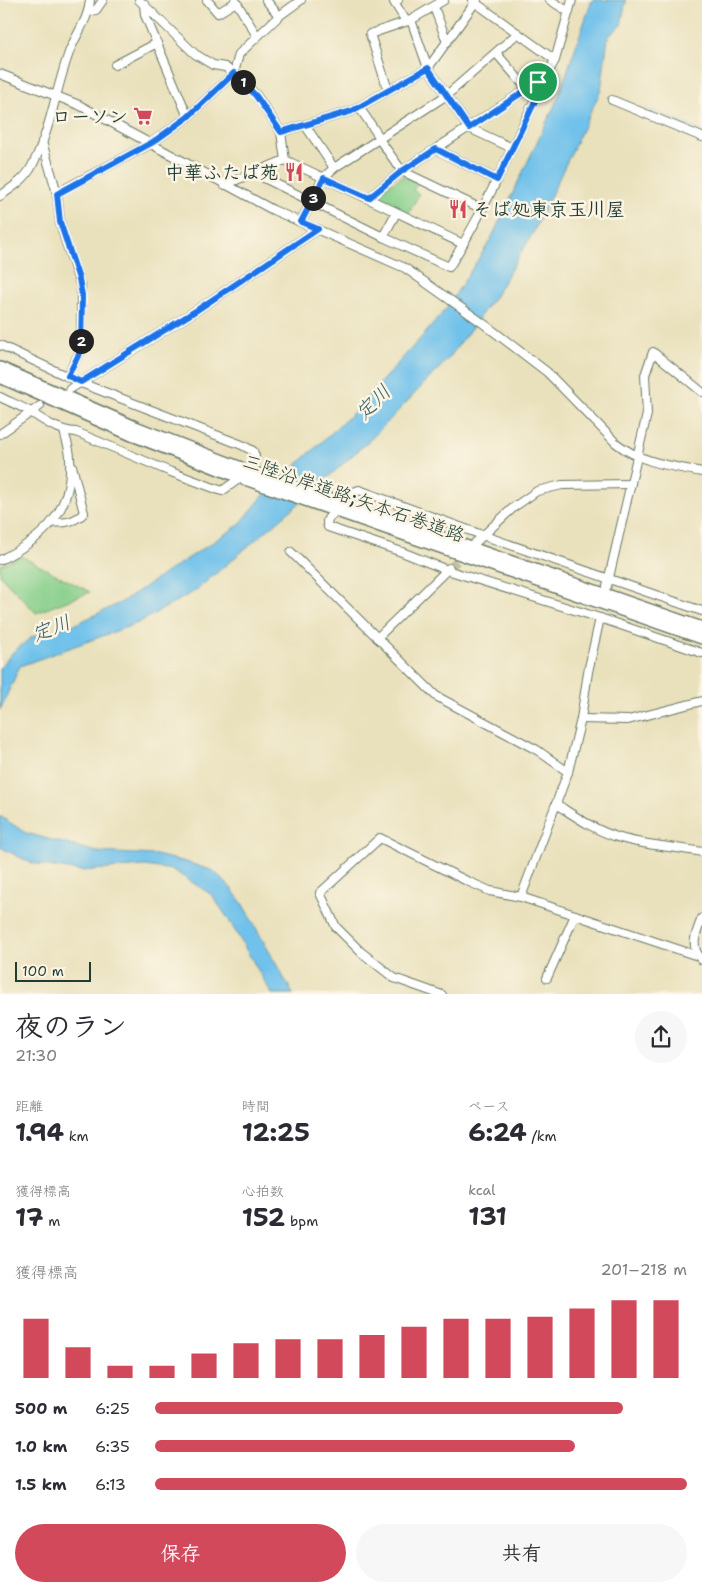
<!DOCTYPE html>
<html lang="ja">
<meta charset="utf-8">
<style>
body{margin:0;font-family:"Shantell Sans","Klee One",sans-serif;background:#f7f7f7;color:#2b2b33;height:100vh;display:flex;flex-direction:column;font-size:19px;white-space:nowrap}
*{box-sizing:border-box;margin:0}
p{font-size:16px;color:#7c7c81}
.icon{flex:none;width:28px;height:28px;fill:none;stroke:currentColor;stroke-width:2;stroke-linecap:round;stroke-linejoin:round}
.map{position:relative;height:994px;overflow:hidden}
.side{display:flex;flex-direction:column;background:#fff;flex:1}
.side>*{flex:none}
.scale{position:absolute;left:15px;bottom:12px;width:76px;box-sizing:border-box;padding-left:5px;border:2px solid #1f3d34;border-top:0;font-size:14px;line-height:18px;white-space:nowrap;color:#1f3d34;-webkit-text-stroke:4px #fcf5e5;paint-order:stroke}
.pin{position:absolute;display:grid;place-items:center;width:42px;height:42px;color:#fff;margin:-21px;border:2px solid #fff;border-radius:50%;box-shadow:0 1px 5px #0007}
.km{position:absolute;width:25px;height:25px;margin:-12px;border-radius:50%;background:#222;color:#fff;font-size:14px;line-height:25px;text-align:center}
.round{display:grid;place-items:center;flex:none;width:52px;height:52px;border-radius:26px;background:#f7f7f7}
.headline{display:flex;align-items:center;justify-content:space-between;height:85px;padding:0 15px}
h1{font-size:28px;font-weight:700;line-height:38px}
.metrics{display:grid;grid-template-columns:repeat(3,1fr);gap:8px;height:85px;padding:5px 15px}
.metrics div{display:grid;align-content:center}
.metrics b{font-size:25px;font-weight:700}
.metrics small{font-size:14px;font-weight:400}
.metrics p{font-size:14px}
.chart{height:140px;padding:10px 15px}
.chart p{display:flex;justify-content:space-between}
.chart svg{width:100%;height:90px;margin-top:5px;stroke:#d1495b;stroke-width:6}
.action{display:flex;gap:10px;margin-top:auto;padding:10px 15px}
.action a{flex:1;height:58px;border-radius:30px;background:#d1495b;color:#fff;font-size:20px;font-weight:700;line-height:58px;text-align:center}
.action a+a{background:#f7f7f7;color:#2b2b33}
ul{padding:0 15px;list-style:none;font-size:16px}
li{display:grid;grid-template-columns:80px 60px 1fr;align-items:center;height:38px}
li i{height:12px;border-radius:6px;background:#d1495b}
.map>svg:first-child{display:block}
</style>
<div class="map">
<svg width="702" height="995" viewBox="0 0 702 995">
<rect width="100%" height="100%" fill="#fcf5e5"/>
<filter id="ink" filterUnits="userSpaceOnUse"><feTurbulence type="fractalNoise" baseFrequency=".02" numOctaves="2"/><feDisplacementMap in="SourceGraphic" scale="10" xChannelSelector="R" yChannelSelector="G"/><feConvolveMatrix kernelMatrix="1 2 1 2 8 2 1 2 1" color-interpolation-filters="sRGB"/></filter>
<filter id="wash" filterUnits="userSpaceOnUse"><feTurbulence type="fractalNoise" baseFrequency=".0096" numOctaves="4" result="noise"/><feDisplacementMap in="SourceGraphic" scale="20" xChannelSelector="R" yChannelSelector="G"/><feGaussianBlur stdDeviation="1.12" result="paint"/><feColorMatrix in="noise" values="0 0 0 0 0 0 0 0 0 0 0 0 0 0 0 0 0 1.4 0 .05"/><feComposite in="paint" operator="in"/></filter>
<g filter="url(#wash)">
<rect width="100%" height="100%" fill="#e9e1bc"/>
<!-- green -->
<g fill="#87cf8b" stroke="#538660">
<polygon points="404,175 419,182 413,190 419,194 408,215 371,197"/>
<polygon points="21,556 90,592 36,613 0,575 0,565"/>
</g>
<!-- water -->
<g fill="#6fc1eb" stroke="#477f90">
<polygon points="592,0 626,0 621,25 608,37 601,90 533,233 495,296 449,358 372,438 296,506 195,591 138,623 20,666 0,710 0,668 13,652 32,637 78,623 120,603 239,525 264,495 351,415 429,329 446,309 490,241 558,98"/>
<polygon points="0,816 26,833 97,852 156,855 186,862 214,871 230,887 242,903 293,994 272,994 227,917 212,895 173,870 145,866 80,871 31,863 0,847"/>
</g>
<g fill="none" stroke-linecap="round" stroke-linejoin="round">
<!-- stream -->
<g stroke="#6fc1eb" stroke-width="1">
<polyline points="601,90 603,91"/>
<polyline points="646,108 702,131"/>
</g>
</g>
</g>
<g filter="url(#ink)">
<g fill="none" stroke-linecap="round" stroke-linejoin="round">
<!-- minor-tunnel -->
<polyline stroke="#c1c0a1" stroke-width="8" stroke-dasharray="8 4" stroke-linecap="butt" points="451,567 465,553"/>
<!-- minor casing -->
<g stroke="#667664" stroke-width="10">
<g id="minor">
<polyline points="139,0 195,54 213,65 225,67 234,73 256,95 281,132 285,160"/>
<polyline points="207,0 218,13 236,2"/>
<polyline points="235,0 257,36"/>
<polyline points="266,0 279,16"/>
<polyline points="398,0 394,2 406,21"/>
<polyline points="550,0 569,12"/>
<polyline points="473,1 555,60"/>
<polyline points="144,4 145,15 188,117"/>
<polyline points="434,7 447,42"/>
<polyline points="88,12 96,10 103,0"/>
<polyline points="411,20 428,68 469,128 512,148"/>
<polyline points="496,53 527,89"/>
<polyline points="115,65 157,43"/>
<path d="M0,74l79,31 194,105 132,58 79,56 63,48 69,71c25,20 56,23 86,29"/>
<polyline points="388,90 370,34 411,20 444,0"/>
<polyline points="612,100 702,137"/>
<polyline points="359,107 380,138"/>
<polyline points="305,125 334,168"/>
<polyline points="281,132 352,111 428,68 477,0"/>
<polyline points="379,139 402,171 482,209"/>
<polyline points="42,142 57,193 60,222 64,236 81,287 81,350 67,376"/>
<polyline points="436,149 497,180"/>
<path d="M258,170l4,7 121,60 66,30c34,-53 59,-111 86,-167l5,-9 -2,-9 9,-7 8,-15 17,-60"/>
<path d="M224,185l61,-25c60,27 119,56 178,84"/>
<polyline points="57,193 150,144 188,117 234,73 239,54 279,16 301,0"/>
<path d="M0,196c13,-9 26,-17 33,-32 18,-35 23,-77 37,-114 7,-17 19,-32 20,-50"/>
<polyline points="369,198 402,171 538,82"/>
<polyline points="301,222 323,178 334,168 447,95 518,33"/>
<polyline points="383,237 396,213"/>
<polyline points="0,345 81,383 242,445 253,451 255,456 250,467"/>
<polyline points="70,389 197,310 318,229"/>
<path d="M0,397c10,5 20,9 29,14 15,10 29,20 47,21l95,40 51,19 14,-10"/>
<polyline points="0,434 40,406"/>
<polyline points="347,500 354,492 359,490 482,535 702,611"/>
<path d="M332,515c-5,3 -6,7 -4,12l74,25 45,18 153,48 102,35"/>
<path d="M52,522c12,2 24,-1 32,-9l-12,-47"/>
<polyline points="475,543 514,507 537,491 562,485 631,484"/>
<polyline points="291,552 436,696 537,750 568,772"/>
<path d="M0,560c44,-22 73,-48 70,-102 0,-9 -4,-18 -6,-27"/>
<polyline points="607,586 647,414 645,375 653,352 702,392"/>
<polyline points="377,638 449,568"/>
<polyline points="581,719 628,720 702,701"/>
<path d="M556,804c19,12 37,25 58,32 28,10 59,10 88,16"/>
<polyline points="521,897 568,772 581,719 588,672 600,618"/>
<path d="M702,918c-6,15 -13,29 0,42"/>
<polyline points="547,978 575,915"/>
<polyline points="442,995 394,978 361,952 336,927 320,893 380,838 467,881 490,891 521,897 698,956"/>
</g>
</g>
<!-- highway casing -->
<g stroke="#667664" stroke-width="14">
<g id="highway">
<polyline points="0,368 135,427 249,471 702,628"/>
<polyline points="0,377 132,435 242,478 702,638"/>
</g>
</g>
<!-- minor -->
<use href="#minor" stroke="#fff" stroke-width="8"/>
<!-- highway -->
<use href="#highway" stroke="#fff" stroke-width="11"/>
</g>
</g>
<g fill="none" stroke-linecap="round" stroke-linejoin="round" filter="url(#ink)">
<!-- route casing -->
<g stroke="#fff" stroke-width="10">
<polygon id="route" points="428,68 469,128 538,82 540,91 497,180 436,149 402,171 369,198 324,178 301,222 318,229 197,310 81,382 68,376 81,350 82,295 79,279 60,222 57,194 153,142 188,117 234,73 256,96 281,132 352,111"/>
</g>
<!-- route -->
<use href="#route" stroke="#1a73e8" stroke-width="6"/>
</g>
<!-- icons -->
<defs>
<g id="supermarket-bare" transform="scale(1.5)"><path d="M-6-5.5h2.5l.6 2H6L4.5 2H-2.5L-4.4-4H-6ZM-1.5 3.2a1.3 1.3 0 1 0 .1 0ZM3 3.2a1.3 1.3 0 1 0 .1 0Z" fill="#d1495b" stroke="#fcf5e5" stroke-width="2.5" paint-order="stroke"/></g>
<g id="restaurant-bare" transform="scale(1.5)"><path d="M-5-6h1v4h1v-4h1v4h1v-4h1v5L-1.5 .5V6h-2V.5L-5-1ZM5-6V6H3V1.5H1.5Q1.5-4 5-6Z" fill="#d1495b" stroke="#fcf5e5" stroke-width="2.5" paint-order="stroke"/></g>
</defs>
<g fill-rule="evenodd">
<use href="#supermarket-bare" x="143" y="116"/>
<use href="#restaurant-bare" x="294" y="172"/>
<use href="#restaurant-bare" x="458" y="209"/>
</g>
<g text-anchor="middle" dominant-baseline="central" stroke-width="5" stroke-linejoin="round" paint-order="stroke">
<!-- poi labels -->
<g font-size="19" font-weight="bold" fill="#1f3d34" stroke="#fcf5e5" text-anchor="end">
<text x="128" y="116">ローソン</text>
<text x="279" y="172">中華ふたば苑</text>
<text x="473" y="209" text-anchor="start">そば処東京玉川屋</text>
</g>
<!-- street labels -->
<g font-size="19" fill="#1f3d34" stroke="#fcf5e5">
<text transform="translate(354 498) rotate(19)">三陸沿岸道路;矢本石巻道路</text>
</g>
<!-- water labels -->
<g font-size="20" font-style="italic" fill="#335e62" stroke="#fcf5e5">
<text transform="translate(373 402) rotate(-45)">定川</text>
<text transform="translate(51 628) rotate(-21)">定川</text>
</g>
</g>
</svg>
<div class="scale">100 m</div>
<div class="pin" style="left:538px;top:82px;background:#1e9e55"><svg class="icon" aria-label="arrive" viewBox="0 0 24 24"><path d="M6 21V4h12l-3 4 3 4H6"/></svg></div>
<b class="km" style="left:243px;top:82px">1</b>
<b class="km" style="left:81px;top:341px">2</b>
<b class="km" style="left:313px;top:198px">3</b>
</div>
<section class="side">
<div class="headline"><div><h1>夜のラン</h1><p>21:30</p></div><a class="round"><svg class="icon" aria-label="share" viewBox="0 0 24 24"><path d="M12 15V3M7 8l5-5 5 5M5 13v7h14v-7"/></svg></a></div>
<div class="metrics">
<div><p>距離</p><b>1.94<small> km</small></b></div>
<div><p>時間</p><b>12:25</b></div>
<div><p>ペース</p><b>6:24<small> /km</small></b></div>
</div>
<div class="metrics">
<div><p>獲得標高</p><b>17<small> m</small></b></div>
<div><p>心拍数</p><b>152<small> bpm</small></b></div>
<div><p>kcal</p><b>131</b></div>
</div>
<div class="chart"><p><span>獲得標高</span>201–218 m</p>
<svg viewBox="0 0 160 44" preserveAspectRatio="none"><path d="M5 44V15M15 44V29M25 44V38M35 44V38M45 44V32M55 44V27M65 44V25M75 44V25M85 44V23M95 44V19M105 44V15M115 44V15M125 44V14M135 44V10M145 44V6M155 44V6"/></svg>
</div>
<ul>
<li><b>500 m</b>6:25<i style="width:88%"></i></li>
<li><b>1.0 km</b>6:35<i style="width:79%"></i></li>
<li><b>1.5 km</b>6:13<i style="width:100%"></i></li>
</ul>
<div class="action"><a>保存</a><a>共有</a></div>
</section>
